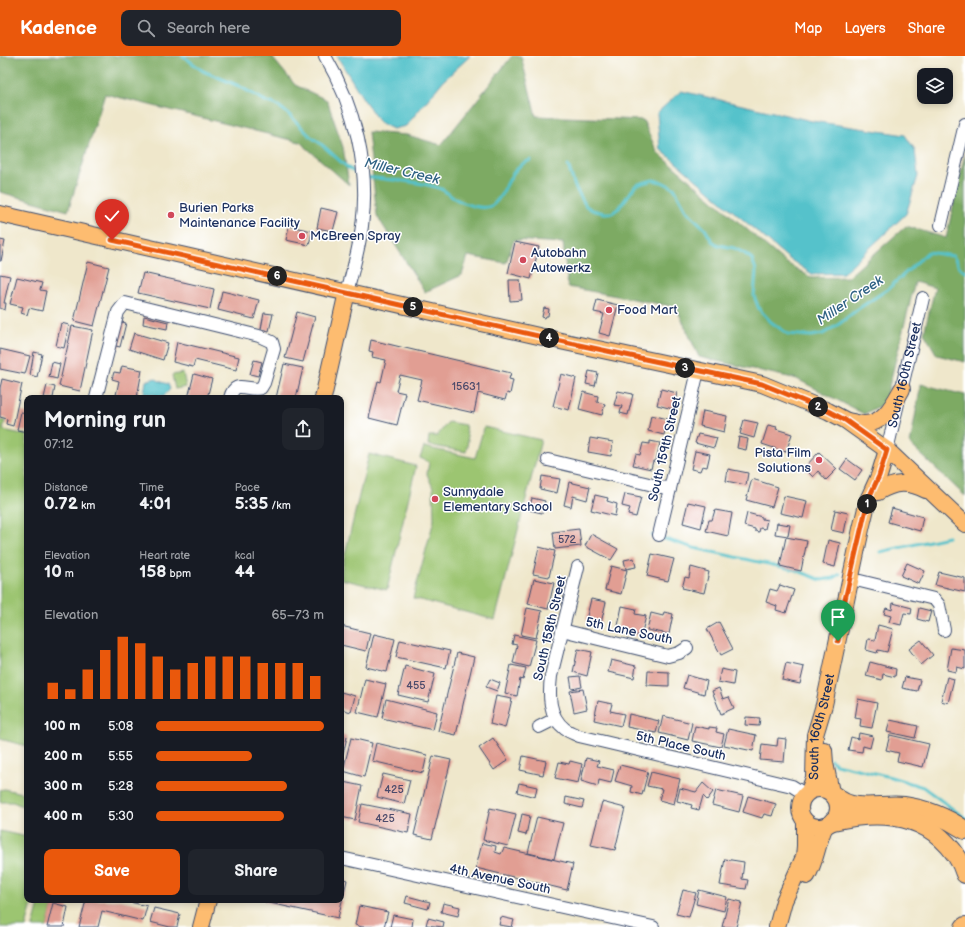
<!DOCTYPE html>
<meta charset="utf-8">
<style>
body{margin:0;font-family:"Balsamiq Sans",sans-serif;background:#20242c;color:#f1f3f6;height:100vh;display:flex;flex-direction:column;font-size:15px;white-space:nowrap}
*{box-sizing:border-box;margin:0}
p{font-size:13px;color:#9ea1a6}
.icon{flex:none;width:22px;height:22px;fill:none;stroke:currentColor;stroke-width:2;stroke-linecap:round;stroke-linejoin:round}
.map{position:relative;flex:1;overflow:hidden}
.side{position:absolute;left:24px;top:339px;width:320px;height:508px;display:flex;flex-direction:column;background:#171b24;border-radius:8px;box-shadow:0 2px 6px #0003}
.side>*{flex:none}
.controls{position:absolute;left:917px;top:12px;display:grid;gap:8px}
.controls a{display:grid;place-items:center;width:36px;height:36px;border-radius:8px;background:#171b24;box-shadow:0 2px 6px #0003;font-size:20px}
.pin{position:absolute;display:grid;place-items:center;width:34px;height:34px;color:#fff;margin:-41px -17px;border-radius:50% 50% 50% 0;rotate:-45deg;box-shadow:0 0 4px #0007}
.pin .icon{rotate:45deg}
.km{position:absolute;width:20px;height:20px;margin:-10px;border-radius:50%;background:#222;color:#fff;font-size:11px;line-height:20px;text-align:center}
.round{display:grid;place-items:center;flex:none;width:42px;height:42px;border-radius:8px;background:#20242c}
.headline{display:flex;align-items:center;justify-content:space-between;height:68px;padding:0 20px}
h1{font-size:22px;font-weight:700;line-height:30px}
.figures{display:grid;grid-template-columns:repeat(3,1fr);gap:6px;height:68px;padding:4px 20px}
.figures div{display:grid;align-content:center}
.figures b{font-size:17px;font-weight:700}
.figures small{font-size:11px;font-weight:400}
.figures p{font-size:11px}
.chart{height:112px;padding:8px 20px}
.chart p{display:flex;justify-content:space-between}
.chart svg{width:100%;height:72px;margin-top:4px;stroke:#ea580c;stroke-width:6}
.cta{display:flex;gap:8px;margin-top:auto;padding:8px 20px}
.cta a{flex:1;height:46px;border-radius:8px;background:#ea580c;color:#fff;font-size:16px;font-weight:700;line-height:46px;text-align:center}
.cta a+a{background:#20242c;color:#f1f3f6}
ul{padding:0 20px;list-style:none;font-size:13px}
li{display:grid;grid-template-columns:64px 48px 1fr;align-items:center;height:30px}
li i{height:10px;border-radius:5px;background:#ea580c}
header{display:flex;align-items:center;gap:24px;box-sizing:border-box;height:56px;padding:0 20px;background:#ea580c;color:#fff}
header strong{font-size:19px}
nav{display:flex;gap:22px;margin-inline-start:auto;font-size:14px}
.search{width:280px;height:36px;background:#20242c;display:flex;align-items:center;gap:10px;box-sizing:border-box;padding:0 14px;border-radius:8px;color:#9ea1a6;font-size:15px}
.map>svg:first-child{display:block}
</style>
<header>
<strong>Kadence</strong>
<div class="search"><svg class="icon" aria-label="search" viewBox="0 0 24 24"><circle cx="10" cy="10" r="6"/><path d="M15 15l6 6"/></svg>Search here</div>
<nav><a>Map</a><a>Layers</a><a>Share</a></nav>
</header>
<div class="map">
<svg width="965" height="871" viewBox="0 0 965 871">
<rect width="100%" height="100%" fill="#fff"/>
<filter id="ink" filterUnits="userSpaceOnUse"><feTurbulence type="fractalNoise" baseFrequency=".025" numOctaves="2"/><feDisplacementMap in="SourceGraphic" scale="8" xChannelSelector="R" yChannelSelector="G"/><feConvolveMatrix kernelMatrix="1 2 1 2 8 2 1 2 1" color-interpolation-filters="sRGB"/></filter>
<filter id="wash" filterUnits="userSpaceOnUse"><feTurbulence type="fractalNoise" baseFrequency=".012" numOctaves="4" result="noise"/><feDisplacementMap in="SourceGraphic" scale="16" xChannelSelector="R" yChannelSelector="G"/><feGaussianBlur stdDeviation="0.9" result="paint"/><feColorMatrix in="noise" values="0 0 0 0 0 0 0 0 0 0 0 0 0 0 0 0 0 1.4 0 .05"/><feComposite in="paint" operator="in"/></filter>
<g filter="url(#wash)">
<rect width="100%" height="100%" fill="#efe7cb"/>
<!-- green -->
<g fill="#9cc571" stroke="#5c7a68">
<polygon points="183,317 186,331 175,333 172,319"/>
<polygon points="0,364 5,365 3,374 27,379 27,690 0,683"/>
<polygon points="448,366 465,369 468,385 466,396 428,389 429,380 437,380"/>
<polygon points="484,371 541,384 495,564 413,542 434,464 433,432 427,418 429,406 420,402 424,391 475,402"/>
<polygon points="369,398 416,410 387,534 341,523 341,515"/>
<polygon points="4,733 27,738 27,752 13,746 0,746 0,734"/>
<polygon points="0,775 27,781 27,844 33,844 26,871 0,871"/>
<polygon points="40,844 54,844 47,871 33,871"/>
</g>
<!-- forest -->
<g fill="#7daa63" stroke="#4c6c60">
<polygon points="0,0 271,0 295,29 327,44 343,91 349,129 300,86 105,38 68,155 0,136"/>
<polygon points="512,0 521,0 536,60 643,64 657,96 785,206 812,222 848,221 906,170 946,182 965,98 965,306 937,299 924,277 935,232 915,226 885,347 864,358 797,323 699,301 676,251 568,231 563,187 514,184 506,207 468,200 462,219 425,236 377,160 368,76 407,79 441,89"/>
<polygon points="921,328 965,339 965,440 910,388"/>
</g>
<!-- water -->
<g fill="#54c2cb" stroke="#387894">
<polygon points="337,0 470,0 443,25 406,70 393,73 379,66 362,41"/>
<polygon points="681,35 812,65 905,79 915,94 918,120 906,158 843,217 812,218 788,202 660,93 657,57"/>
<polygon points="155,322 159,325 168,328 170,333 165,339 161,340 144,337 146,325"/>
</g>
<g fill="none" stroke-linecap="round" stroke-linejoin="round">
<!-- stream -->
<g stroke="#54c2cb" stroke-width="3">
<path d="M183,0l20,15 36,15 28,16c15,1 32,24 43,34 3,3 8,5 12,9 13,10 22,23 38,30"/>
<polyline points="568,109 575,131 586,150 592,154 604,157 612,157 619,152 636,129 653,124 662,126 674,132 686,154 705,173 712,185 718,189 734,192 744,197 752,203 756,214 754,240 759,253 771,266 788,278 811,280 823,278 839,268 858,253 888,233 928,196 953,200 960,212 965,216"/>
<path d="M366,121c5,1 12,1 18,2 18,2 40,3 57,10 5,2 9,7 13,9 10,6 31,14 40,6 14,-13 15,-38 37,-44"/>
<polyline points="652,479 694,492 796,514 821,524 834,522 840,518"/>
<polyline points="880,496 948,481"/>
<polyline points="831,704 836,708 891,721 923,731 965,762"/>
</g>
</g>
<g id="blocks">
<!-- building -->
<g fill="#e19e93">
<polygon points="321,152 338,156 333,175 317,172"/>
<polygon points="289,170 312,175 309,189 286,184"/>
<polygon points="0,184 5,185 1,205 0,205"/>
<polygon points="515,186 539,191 531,223 508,217"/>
<polygon points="88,206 109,211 94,270 74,265"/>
<polygon points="143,217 214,233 210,253 138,237"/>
<polygon points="0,218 10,220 4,247 6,247 5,254 0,252"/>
<polygon points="17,221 42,227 40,234 46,235 42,255 29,252 27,259 21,257 23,251 10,248"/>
<polygon points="509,224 520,224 522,244 510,245"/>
<polygon points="222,235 259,244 254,263 218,254"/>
<polygon points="597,244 618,249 610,280 599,277 604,258 594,256"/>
<polygon points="544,252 549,253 548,260 546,260 545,262 542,261"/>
<polygon points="297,256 315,261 303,306 285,302"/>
<polygon points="264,257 273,258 269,275 261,273"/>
<polygon points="144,260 168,266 167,273 143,268"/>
<polygon points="118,265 126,267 120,291 112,289"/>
<polygon points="61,267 69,269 64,292 56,290"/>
<polygon points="72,270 93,274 80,335 59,330"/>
<polygon points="134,277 168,287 163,304 129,293"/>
<polygon points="371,284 511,317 509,323 513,324 510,338 507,337 505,344 478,337 474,357 417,344 422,324 400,319 396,335 405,337 397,369 369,362 378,325 381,326 386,304 372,301 373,296 369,295"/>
<polygon points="177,286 239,301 236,314 195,304 193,311 173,306"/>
<polygon points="0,293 30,300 25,318 0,313"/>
<polygon points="34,296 42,298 37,321 30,319"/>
<polygon points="254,304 262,306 258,320 250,318"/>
<polygon points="52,306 60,308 57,323 49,321"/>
<polygon points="284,308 303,312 296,342 276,342"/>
<polygon points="122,310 142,314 137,342 116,339 119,325 112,323 114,316 120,317"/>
<polygon points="589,315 598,317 595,330 586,328"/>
<polygon points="194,318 212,323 207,342 188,342"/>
<polygon points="561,318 576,322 569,354 553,350"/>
<polygon points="2,323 22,328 13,370 6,368 7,363 0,361 0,332"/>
<polygon points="47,329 55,331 53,342 44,342"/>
<polygon points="661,333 677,337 673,353 657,349"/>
<polygon points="618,335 633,338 628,359 620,357 622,350 614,349"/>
<polygon points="583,336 598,340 597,346 605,348 602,359 579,353"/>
<polygon points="703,355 727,360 724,376 700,370"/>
<polygon points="21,356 27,357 27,376 17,374"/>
<polygon points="651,359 668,363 664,379 648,375"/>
<polygon points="744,364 758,367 754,382 740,378"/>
<polygon points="768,369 777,371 776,373 792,378 786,396 762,388"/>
<polygon points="698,378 717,382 714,392 695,387"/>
<polygon points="739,381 748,383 746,394 737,392"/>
<polygon points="590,382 613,386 611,400 588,396"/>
<polygon points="650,385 660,387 656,405 653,405 651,413 633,409 636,398 640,399 643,387 650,388"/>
<polygon points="695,395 710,398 707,411 702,410 700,415 691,413"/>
<polygon points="819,396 837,413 826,424 818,415 813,421 804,412"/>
<polygon points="847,403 862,414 855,424 840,413"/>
<polygon points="728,413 748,417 746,429 726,425"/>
<polygon points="542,420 560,423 557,437 540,433"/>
<polygon points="752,423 778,431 772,451 746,444"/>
<polygon points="569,426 590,431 587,444 573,440 571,451 564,449"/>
<polygon points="625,438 641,441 636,461 628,459 630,452 622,450"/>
<polygon points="595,439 608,442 607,445 617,448 615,460 591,454"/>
<polygon points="784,440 807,445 803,462 780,457"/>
<polygon points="532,442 545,445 542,457 529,454"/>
<polygon points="688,446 706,450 701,472 683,467"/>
<polygon points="892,452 923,461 920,475 888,466"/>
<polygon points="715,454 732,457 728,480 706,475 709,464 712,464"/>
<polygon points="835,454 848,457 844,477 831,474"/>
<polygon points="747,457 762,461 762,463 767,464 765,473 760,472 759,476 755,475 755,473 744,470"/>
<polygon points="777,467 790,469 788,480 775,478"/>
<polygon points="579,473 581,490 555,493 553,476"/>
<polygon points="591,478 618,493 611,504 585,490"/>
<polygon points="786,481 807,485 801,515 780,510"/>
<polygon points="828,484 840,487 835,511 823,508"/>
<polygon points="539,491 555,495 549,521 533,518"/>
<polygon points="652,498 674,503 668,525 647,520"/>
<polygon points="634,502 636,511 626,513 624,504"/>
<polygon points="907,507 925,515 919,528 901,520"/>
<polygon points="611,510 627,514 621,538 605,534"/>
<polygon points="691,511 709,516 704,537 682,532 685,521 689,522"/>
<polygon points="939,516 965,522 965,536 935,529"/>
<polygon points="534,523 554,527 548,553 528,548"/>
<polygon points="780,529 794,534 786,557 776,554 777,550 766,546 770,533 777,535"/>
<polygon points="591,543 606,546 601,567 586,564"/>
<polygon points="893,547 912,552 911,558 904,557 901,569 889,566 891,560 884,558 886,552 892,554"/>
<polygon points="622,550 636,553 635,558 646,560 641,580 617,575"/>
<polygon points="527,552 542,555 536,582 521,579"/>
<polygon points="919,552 931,555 928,566 917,563"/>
<polygon points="664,556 673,558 669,578 647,574 651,557 663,560"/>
<polygon points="719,566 733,593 721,599 707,573"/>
<polygon points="878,569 893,573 887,596 878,594 877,597 866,594 868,583 875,584"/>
<polygon points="341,570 370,577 366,595 341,589"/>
<polygon points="374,578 395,583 387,616 366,611"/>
<polygon points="514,579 536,584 529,611 513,607 517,589 512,588"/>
<polygon points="400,584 450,595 446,612 396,601"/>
<polygon points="921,584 933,599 921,609 909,593"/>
<polygon points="951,592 965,594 965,613 957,611 956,616 947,614"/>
<polygon points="578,593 592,596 587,620 573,616"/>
<polygon points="457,597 474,601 456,679 438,675"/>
<polygon points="611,604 636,610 634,622 608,616"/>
<polygon points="870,606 896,613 895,621 883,618 882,624 866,620"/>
<polygon points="786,607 804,611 800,628 782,624"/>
<polygon points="511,609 526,612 523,624 520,623 517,640 505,637"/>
<polygon points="405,610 435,618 428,646 398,639"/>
<polygon points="721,613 735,616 733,629 718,626"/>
<polygon points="648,615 669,616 669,630 647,629"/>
<polygon points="687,619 707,625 704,638 683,632"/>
<polygon points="580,620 582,631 572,633 570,621"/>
<polygon points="905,621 920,624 917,635 902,632"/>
<polygon points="947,621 954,623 948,647 941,645"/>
<polygon points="365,623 386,628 378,661 357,656"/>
<polygon points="490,623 500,627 497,635 486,631"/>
<polygon points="719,632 723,643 729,641 734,652 721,658 712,635"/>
<polygon points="583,633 587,653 574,656 570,635"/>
<polygon points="341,636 355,640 351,656 341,653"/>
<polygon points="496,640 512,643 505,672 490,668"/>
<polygon points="386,643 437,656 433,674 382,662"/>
<polygon points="858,643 877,647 872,672 860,670 861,663 855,662"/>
<polygon points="598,645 612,648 610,655 624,658 621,670 594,664"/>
<polygon points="629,658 659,665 656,677 627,671"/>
<polygon points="663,660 692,667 688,684 659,677"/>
<polygon points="746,661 760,662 759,670 745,669"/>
<polygon points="890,664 918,670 915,682 887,676"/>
<polygon points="695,670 709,673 709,671 717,672 716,676 724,678 721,691 692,685"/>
<polygon points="728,673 756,679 753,695 724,689"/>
<polygon points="859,677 873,680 870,692 863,690 862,696 848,694 851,681 858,683"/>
<polygon points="341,679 347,681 343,698 341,697"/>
<polygon points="890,679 929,688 923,711 897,705 899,697 886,694"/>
<polygon points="351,682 372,687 364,721 343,715"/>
<polygon points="493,682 508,704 494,714 479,692"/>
<polygon points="778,682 786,683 784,706 760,704 762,688 777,690"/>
<polygon points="376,687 427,699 423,717 372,705"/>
<polygon points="433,700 451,704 432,783 414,779"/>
<polygon points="523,700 546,705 543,719 520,714"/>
<polygon points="586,702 599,705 597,710 614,714 611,727 599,724 598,730 581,725"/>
<polygon points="570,705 582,708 578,727 555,722 559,706 569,708"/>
<polygon points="620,709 648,716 642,739 631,736 632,730 615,725"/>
<polygon points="651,716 680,723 674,748 659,744 662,733 647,730"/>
<polygon points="383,718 410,724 404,748 377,741"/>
<polygon points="343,726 362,730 355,764 341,761 341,734"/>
<polygon points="519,727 537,731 535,741 517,736"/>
<polygon points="703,727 713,736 707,744 703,740 699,754 691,752 692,749 677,745 680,732 696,736"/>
<polygon points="716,734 743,740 739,756 712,749"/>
<polygon points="748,740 776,748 772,760 764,758 762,762 743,756"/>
<polygon points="566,741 584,745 582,752 565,748"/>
<polygon points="602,746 625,752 615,794 591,789"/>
<polygon points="362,748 412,758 408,777 358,766"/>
<polygon points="490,752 516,758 508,790 483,784"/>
<polygon points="522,758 530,760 526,779 518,777"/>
<polygon points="537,761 563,767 554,803 528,797"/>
<polygon points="482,787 496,790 495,796 501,798 504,792 573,808 567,834 476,812"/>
<polygon points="725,803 744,806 742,823 748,824 746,833 720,829"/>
<polygon points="341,822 347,824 338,862 265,846 265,844 341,844"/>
<polygon points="683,834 696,837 689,861 676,858"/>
<polygon points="699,834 727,841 724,855 696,848"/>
<polygon points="407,840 430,846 428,853 405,847"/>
<polygon points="729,843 742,846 736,871 722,871"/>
<polygon points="86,844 121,844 147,850 143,865 102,855 98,871 79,871"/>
<polygon points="53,847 68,851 64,871 47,871"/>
<polygon points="443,847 460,851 458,860 441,856"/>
<polygon points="359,850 388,856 384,871 362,871 355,869"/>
<polygon points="154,852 180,858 177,871 170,871 150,866"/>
<polygon points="393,859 413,863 412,871 390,871"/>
<polygon points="501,861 514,864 512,871 499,869"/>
<polygon points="428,862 444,866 443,871 426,869"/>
</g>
</g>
</g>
<g filter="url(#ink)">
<use href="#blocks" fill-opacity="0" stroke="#3b4b6e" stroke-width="1"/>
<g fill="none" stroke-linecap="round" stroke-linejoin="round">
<!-- minor casing -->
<g stroke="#3b4b6e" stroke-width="14">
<g id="minor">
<path d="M325,0c30,51 45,111 37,170 -3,23 -9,44 -15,66"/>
<polyline points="941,169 965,68"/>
<path d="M96,342l22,-86 7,-9 134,33 13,6 2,7 -10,34 -3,5c-14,4 -26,-10 -31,10"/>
<path id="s1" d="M887,394l36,-152"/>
<polyline points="548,404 670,433"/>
<polyline points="659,479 698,315"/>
<path d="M578,511l-27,109c-2,18 -3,40 14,53 4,3 10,5 14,7l213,50 13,8"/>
<polyline points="856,524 934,543 939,549 944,574"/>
<polyline points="562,574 668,600 679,597 687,592"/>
<polyline points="539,671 555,663"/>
<polyline points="341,802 653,871"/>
</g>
</g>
<!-- major casing -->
<g stroke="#3b4b6e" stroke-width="18">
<g id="major">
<polyline points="0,158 565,286 762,328 828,355 845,364 887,394 965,468"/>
<polyline points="323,342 347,236"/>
<path d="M848,365c5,1 11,3 16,3 20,0 30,-21 38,-35"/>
<path d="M878,436c17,-10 29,-11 48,-2"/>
<polyline points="824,694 825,707 831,736"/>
<circle cx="819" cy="752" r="19"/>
<path id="s2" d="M809,735l5,-13 1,-43 9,-30 37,-176 7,-29 11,-24 8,-26"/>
<path d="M807,820c9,-15 10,-33 18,-50"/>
<polyline points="201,871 208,844"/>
<polyline points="777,871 784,845 804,801 805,790 805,765"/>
</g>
</g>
<!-- highway casing -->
<g stroke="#3b4b6e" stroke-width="20">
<g id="highway">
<path d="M835,740c19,18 46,7 69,10 22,3 43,12 61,24"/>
<path d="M833,765c38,-9 78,-10 108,17 11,10 20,22 24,36"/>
<polyline points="964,871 965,870"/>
</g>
</g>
<!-- minor -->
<use href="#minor" stroke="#fff" stroke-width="12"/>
<!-- major -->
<use href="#major" stroke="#fdbc70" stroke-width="16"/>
<!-- highway -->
<use href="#highway" stroke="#fdbc70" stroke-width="18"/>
</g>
</g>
<g fill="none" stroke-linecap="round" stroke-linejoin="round" filter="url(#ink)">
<!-- route casing -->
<g stroke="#fff" stroke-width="8">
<polyline id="route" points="112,184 565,286 762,328 828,355 845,364 887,394 879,420 868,444 841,561 838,585"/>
</g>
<!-- route -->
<use href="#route" stroke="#ea580c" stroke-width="5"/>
</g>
<!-- markers -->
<g fill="#d1495b" stroke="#fff" stroke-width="1.5">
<circle cx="171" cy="159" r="4"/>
<circle cx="302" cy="180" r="4"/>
<circle cx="523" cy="204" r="4"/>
<circle cx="609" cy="254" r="4"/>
<circle cx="819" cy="404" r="4"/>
<circle cx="435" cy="443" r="4"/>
</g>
<g text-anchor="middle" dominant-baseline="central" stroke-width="3" stroke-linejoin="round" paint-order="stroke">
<!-- number labels -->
<g font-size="11" fill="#4c4b6b">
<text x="466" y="330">15631</text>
<text x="567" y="483">572</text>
<text x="416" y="629">455</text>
<text x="394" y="733">425</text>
<text x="385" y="762">425</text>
</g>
<!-- poi labels -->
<g font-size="13" fill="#1b2f5e" stroke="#fff" text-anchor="start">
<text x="179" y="152">Burien Parks<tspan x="179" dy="15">Maintenance Facility</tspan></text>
<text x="310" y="180">McBreen Spray</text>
<text x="531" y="197">Autobahn<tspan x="531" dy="15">Autowerkz</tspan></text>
<text x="617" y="254">Food Mart</text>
<text x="811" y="397" text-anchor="end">Pista Film<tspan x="811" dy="15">Solutions</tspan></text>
<text x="443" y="436">Sunnydale<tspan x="443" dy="15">Elementary School</tspan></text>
</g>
<!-- street labels -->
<g font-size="13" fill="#1b2f5e" stroke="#fff">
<text stroke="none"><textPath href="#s1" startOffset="77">South 160th Street</textPath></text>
<text transform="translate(665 393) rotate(-77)">South 159th Street</text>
<text transform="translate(550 572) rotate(-77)">South 158th Street</text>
<text transform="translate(629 575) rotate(12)">5th Lane South</text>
<text stroke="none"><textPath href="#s2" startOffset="66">South 160th Street</textPath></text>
<text transform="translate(681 690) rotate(13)">5th Place South</text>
<text transform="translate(500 823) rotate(12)">4th Avenue South</text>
</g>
<!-- water labels -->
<g font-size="14" font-style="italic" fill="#2f6284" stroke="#fff">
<text transform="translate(402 115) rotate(13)">Miller Creek</text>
<text transform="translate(850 244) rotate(-34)">Miller Creek</text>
</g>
</g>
</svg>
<div class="controls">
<a><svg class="icon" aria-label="layers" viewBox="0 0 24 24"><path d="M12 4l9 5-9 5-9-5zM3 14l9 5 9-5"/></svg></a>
</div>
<div class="pin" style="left:838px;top:585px;background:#1e9e55"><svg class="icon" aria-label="arrive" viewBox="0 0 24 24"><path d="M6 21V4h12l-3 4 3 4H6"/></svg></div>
<div class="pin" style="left:112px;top:184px;background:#d93025"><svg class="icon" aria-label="check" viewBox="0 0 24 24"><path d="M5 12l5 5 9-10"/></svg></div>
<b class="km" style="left:867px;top:448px">1</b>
<b class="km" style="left:818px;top:351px">2</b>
<b class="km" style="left:685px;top:312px">3</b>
<b class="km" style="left:549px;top:282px">4</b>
<b class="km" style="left:413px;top:251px">5</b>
<b class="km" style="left:277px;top:220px">6</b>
<section class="side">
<div class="headline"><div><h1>Morning run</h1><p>07:12</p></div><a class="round"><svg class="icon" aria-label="share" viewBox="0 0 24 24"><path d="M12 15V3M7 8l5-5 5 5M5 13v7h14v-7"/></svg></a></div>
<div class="figures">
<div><p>Distance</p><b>0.72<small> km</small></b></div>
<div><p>Time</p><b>4:01</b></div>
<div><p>Pace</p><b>5:35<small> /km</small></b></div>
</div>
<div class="figures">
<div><p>Elevation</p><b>10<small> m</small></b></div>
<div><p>Heart rate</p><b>158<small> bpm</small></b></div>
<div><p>kcal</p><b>44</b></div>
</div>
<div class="chart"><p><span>Elevation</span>65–73 m</p>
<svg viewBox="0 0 160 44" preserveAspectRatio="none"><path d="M5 44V34M15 44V38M25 44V26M35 44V14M45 44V6M55 44V10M65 44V18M75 44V26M85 44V22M95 44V18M105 44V18M115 44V18M125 44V22M135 44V22M145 44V22M155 44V30"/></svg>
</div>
<ul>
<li><b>100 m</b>5:08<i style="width:100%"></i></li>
<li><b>200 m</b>5:55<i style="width:57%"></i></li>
<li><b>300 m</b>5:28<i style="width:78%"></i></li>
<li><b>400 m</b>5:30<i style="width:76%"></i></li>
</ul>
<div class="cta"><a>Save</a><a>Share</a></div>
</section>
</div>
